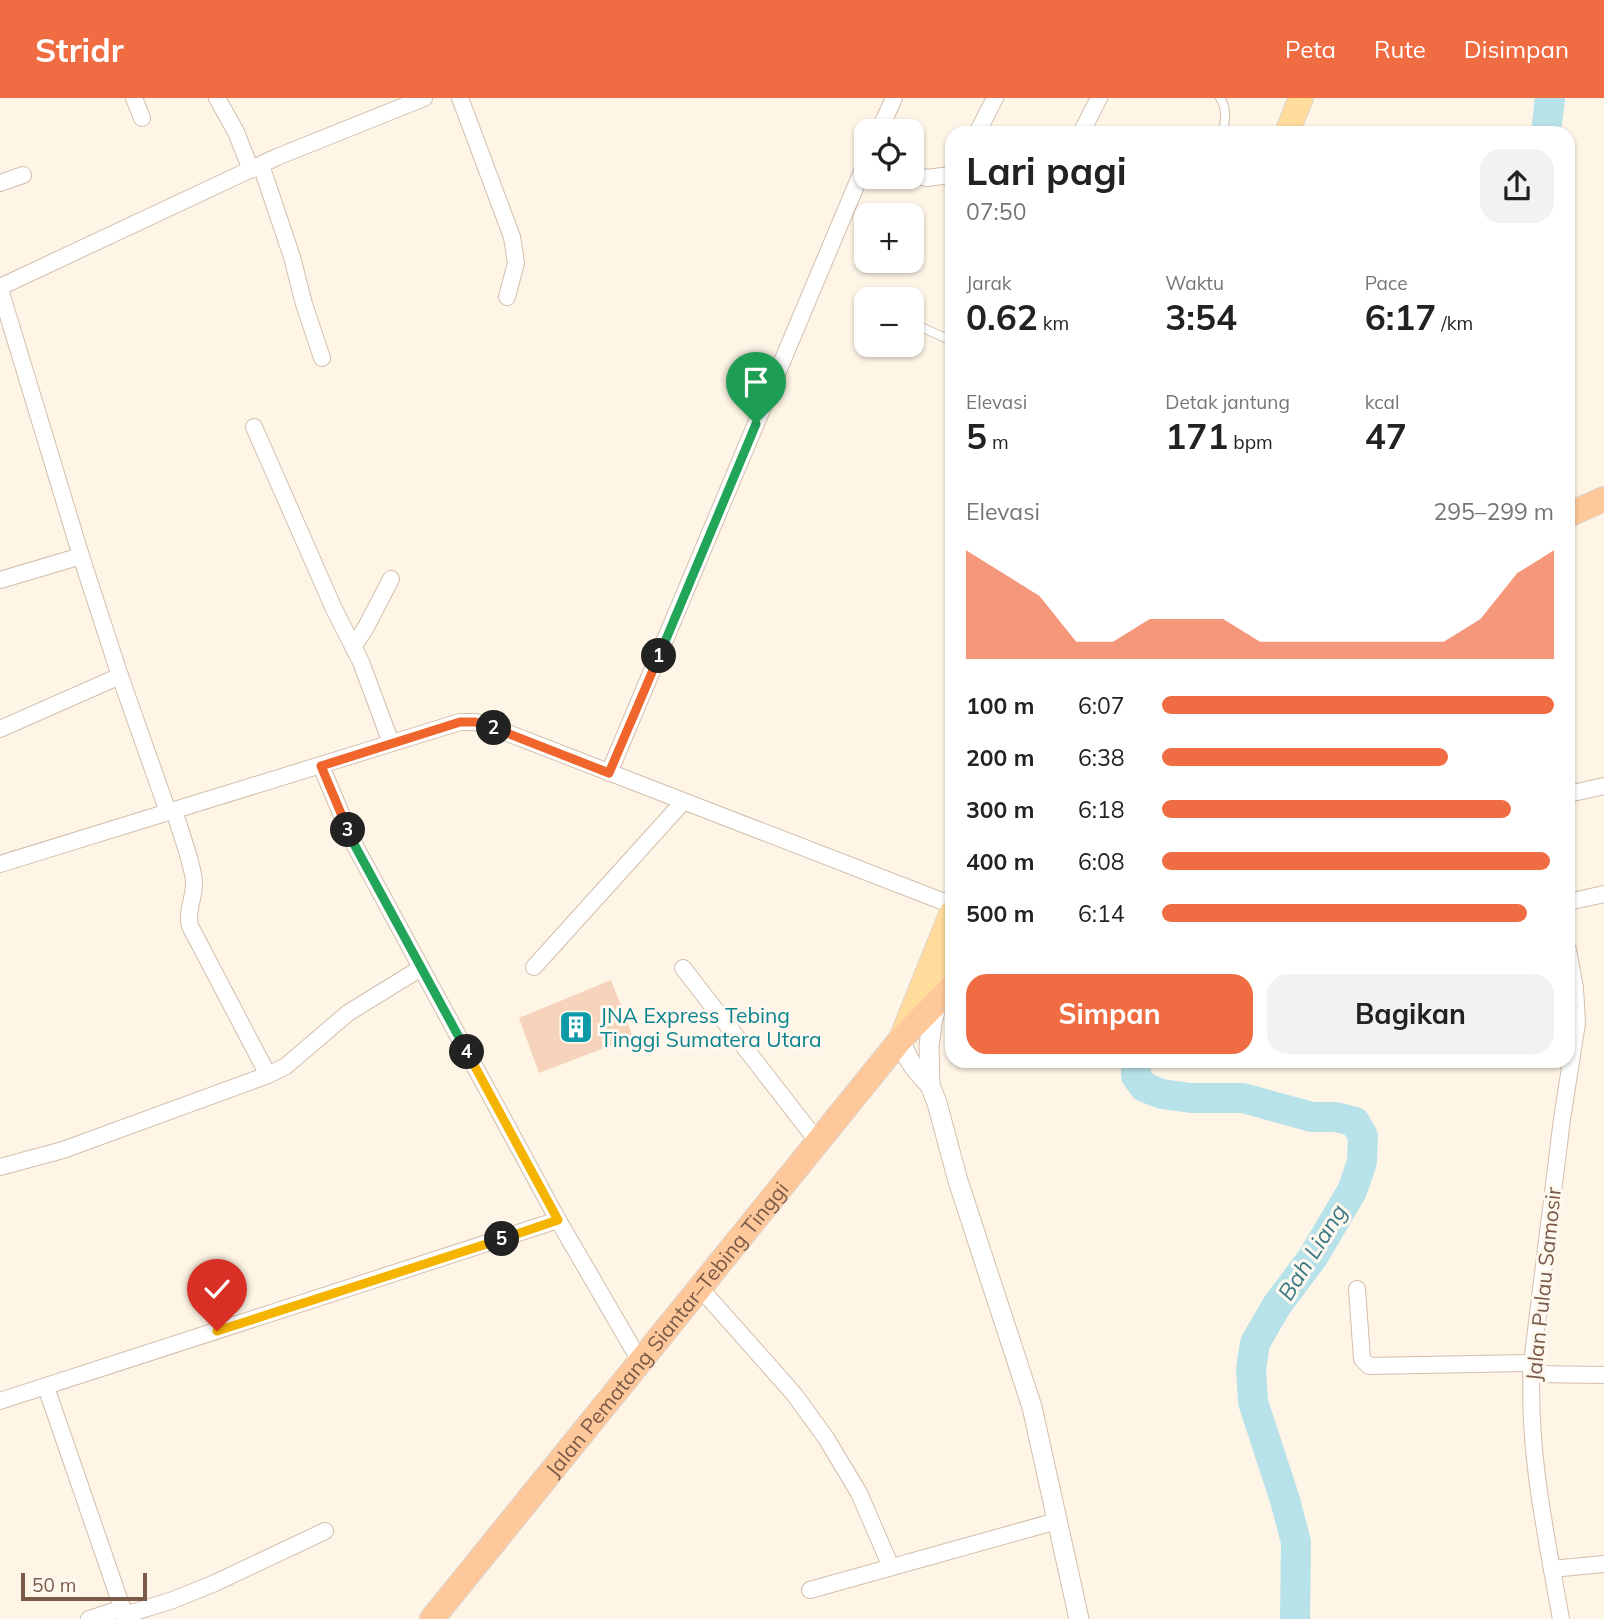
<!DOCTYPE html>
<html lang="id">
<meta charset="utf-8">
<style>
body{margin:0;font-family:Mulish,sans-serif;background:#f2f2f2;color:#222;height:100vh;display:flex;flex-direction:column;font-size:26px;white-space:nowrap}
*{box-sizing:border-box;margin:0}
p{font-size:23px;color:#767676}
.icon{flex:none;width:38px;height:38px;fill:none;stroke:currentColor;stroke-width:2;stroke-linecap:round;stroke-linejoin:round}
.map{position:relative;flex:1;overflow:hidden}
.panel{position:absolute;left:945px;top:28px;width:630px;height:942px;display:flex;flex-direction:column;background:#fff;border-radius:21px;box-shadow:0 2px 5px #0004}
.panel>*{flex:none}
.controls{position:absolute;left:854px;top:21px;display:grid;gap:14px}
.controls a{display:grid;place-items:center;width:70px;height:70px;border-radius:14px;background:#fff;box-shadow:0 2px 5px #0004;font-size:35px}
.scale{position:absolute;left:21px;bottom:18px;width:126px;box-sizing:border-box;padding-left:7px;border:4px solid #7a5a48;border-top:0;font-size:19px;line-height:24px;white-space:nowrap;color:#7a5a48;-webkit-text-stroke:5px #fff8ee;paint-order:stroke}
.pin{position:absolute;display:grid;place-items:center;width:60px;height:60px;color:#fff;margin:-72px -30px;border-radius:50% 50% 50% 0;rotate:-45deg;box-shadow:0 0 7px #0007}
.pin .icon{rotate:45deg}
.km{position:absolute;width:35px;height:35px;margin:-18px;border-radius:50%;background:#222;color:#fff;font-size:19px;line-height:35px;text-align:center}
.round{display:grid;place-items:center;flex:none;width:74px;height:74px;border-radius:21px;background:#f2f2f2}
.head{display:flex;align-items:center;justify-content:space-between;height:119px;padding:0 21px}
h1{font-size:38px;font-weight:700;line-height:52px}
.metrics{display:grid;grid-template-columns:repeat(3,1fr);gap:10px;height:119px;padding:7px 21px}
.metrics div{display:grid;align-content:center}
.metrics b{font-size:35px;font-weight:700}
.metrics small{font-size:19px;font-weight:400}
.metrics p{font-size:19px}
.chart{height:196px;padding:14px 21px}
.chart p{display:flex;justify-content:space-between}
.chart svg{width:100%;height:126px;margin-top:7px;fill:#f06c42;opacity:.7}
.button{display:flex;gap:14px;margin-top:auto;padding:14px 21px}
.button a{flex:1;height:80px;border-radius:21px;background:#f06c42;color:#fff;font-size:28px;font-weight:700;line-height:80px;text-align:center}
.button a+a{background:#f2f2f2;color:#222}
ul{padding:0 21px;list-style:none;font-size:23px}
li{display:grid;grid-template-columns:112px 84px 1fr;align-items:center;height:52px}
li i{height:18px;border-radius:9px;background:#f06c42}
header{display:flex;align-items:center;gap:42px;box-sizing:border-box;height:98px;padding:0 35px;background:#f06c42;color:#fff}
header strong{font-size:33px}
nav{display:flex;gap:38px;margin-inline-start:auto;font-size:24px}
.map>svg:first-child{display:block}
</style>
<header>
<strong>Stridr</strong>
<nav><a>Peta</a><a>Rute</a><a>Disimpan</a></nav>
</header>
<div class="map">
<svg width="1604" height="1521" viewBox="0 0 1604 1521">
<rect width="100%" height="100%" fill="#fef5e6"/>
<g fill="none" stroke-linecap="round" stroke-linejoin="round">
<!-- river -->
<g stroke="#b8e2e9" stroke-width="30">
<polyline points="1546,35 1550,0"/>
<polyline points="1136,962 1136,978 1144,989 1162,996 1191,1000 1243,1000 1312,1019 1336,1019 1355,1024 1363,1038 1362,1064 1352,1093 1313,1159 1277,1207 1255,1245 1251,1271 1253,1304 1285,1402 1296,1444 1295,1521"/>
</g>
</g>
<!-- building -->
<polygon fill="#f6d3bb" points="611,882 633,939 539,975 519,920"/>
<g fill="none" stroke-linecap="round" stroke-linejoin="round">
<!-- service casing -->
<g stroke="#d4bead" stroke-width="10">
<g id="service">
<path d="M1220,0c7,10 6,24 2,35"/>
<polyline points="862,203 866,205"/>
<polyline points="912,225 952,243"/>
</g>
</g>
<!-- minor casing -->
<g stroke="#d4bead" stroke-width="18">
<g id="minor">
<polyline points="134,0 142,20"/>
<polyline points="217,0 236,34 251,72"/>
<polyline points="460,0 512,139 516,165 507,199"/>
<polyline points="879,33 894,0"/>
<polyline points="977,35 995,0"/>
<polyline points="1081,35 1099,0"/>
<polyline points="261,67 292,159 304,206 322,260"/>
<polyline points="912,75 926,80 951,77 952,76"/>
<polyline points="0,85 23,77"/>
<polyline points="0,189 277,59 424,0"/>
<polyline points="0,191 81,458 120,578 168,714"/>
<polyline points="254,329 334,511 361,564 391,645"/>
<polyline points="0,482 81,458"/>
<polyline points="353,549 365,531 391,481"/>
<polyline points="0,631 120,578"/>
<polyline points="321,668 354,746 558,1122 640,1263"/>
<polyline points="609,675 866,64"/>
<polyline points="1568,696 1604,688"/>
<path d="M174,712c6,21 18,51 20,71 1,16 -8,29 -4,45l78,149"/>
<polyline points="0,766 460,624 475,624 487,627 952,807"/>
<polyline points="1568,804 1604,796"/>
<polyline points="534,869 683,704"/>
<polyline points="683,870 818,1044"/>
<polyline points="0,1069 63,1052 268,977 286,968 348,915 421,870"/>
<polyline points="700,1190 794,1296 826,1340 859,1395 891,1469"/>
<polyline points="1357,1191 1362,1261 1369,1268 1532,1265"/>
<polyline points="1531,1276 1604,1277"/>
<polyline points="46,1289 126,1521"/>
<polyline points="0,1303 558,1122"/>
<polyline points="1552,1471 1604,1466"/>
<polyline points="810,1492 1057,1423"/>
<polyline points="125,1517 173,1502 215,1485 325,1433"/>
<polyline points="89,1521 123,1510"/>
<path d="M1561,1521c-15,-84 -34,-170 -29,-256l30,-244 15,-96 -2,-35 -7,-38"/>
</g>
</g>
<!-- tertiary casing -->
<g stroke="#d4bead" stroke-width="21">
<g id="tertiary">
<polyline points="937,904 932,926 929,948 930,987 937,1005 958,1083 1032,1309 1079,1521"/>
<path d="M901,941c5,20 15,32 29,46"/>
</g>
</g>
<!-- primary casing -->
<g stroke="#dcd4cf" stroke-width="26">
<g id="primary">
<polyline points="1287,35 1301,0"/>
<polyline points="937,904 952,866"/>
<polyline points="901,941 952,814"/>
</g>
</g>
<!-- trunk casing -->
<g stroke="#dcd4cf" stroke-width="26">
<g id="trunk">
<polyline points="1568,417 1604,401"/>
<path id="s1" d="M432,1521l469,-580 51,-52"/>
</g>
</g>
<!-- service -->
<use href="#service" stroke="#fff" stroke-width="8"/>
<!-- minor -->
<use href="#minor" stroke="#fff" stroke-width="16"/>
<!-- tertiary -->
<use href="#tertiary" stroke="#fff" stroke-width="19"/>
<!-- primary -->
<use href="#primary" stroke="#ffdb9c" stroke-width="24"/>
<!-- trunk -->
<use href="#trunk" stroke="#fec89a" stroke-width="24"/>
</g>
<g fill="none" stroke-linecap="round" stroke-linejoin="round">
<!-- split-1 casing -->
<g stroke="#fff" stroke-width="14">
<polyline id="split-1" points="659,558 756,326"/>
</g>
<!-- split-2 casing -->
<g stroke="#fff" stroke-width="14">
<polyline id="split-2" points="494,630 609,675 659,558"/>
</g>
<!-- split-3 casing -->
<g stroke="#fff" stroke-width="14">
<polyline id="split-3" points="348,732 321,668 460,624 475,624 494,630"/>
</g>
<!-- split-4 casing -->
<g stroke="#fff" stroke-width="14">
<polyline id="split-4" points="348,732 354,746 467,954"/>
</g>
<!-- split-5 casing -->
<g stroke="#fff" stroke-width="14">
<polyline id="split-5" points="467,954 558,1122 502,1141"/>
</g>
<!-- split-6 casing -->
<g stroke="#fff" stroke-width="14">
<polyline id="split-6" points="217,1233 502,1141"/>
</g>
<!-- split-1 -->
<use href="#split-1" stroke="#22a559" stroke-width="9"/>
<!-- split-2 -->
<use href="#split-2" stroke="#f0652b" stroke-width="9"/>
<!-- split-3 -->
<use href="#split-3" stroke="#f0652b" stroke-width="9"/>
<!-- split-4 -->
<use href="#split-4" stroke="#22a559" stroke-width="9"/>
<!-- split-5 -->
<use href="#split-5" stroke="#f5b400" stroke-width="9"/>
<!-- split-6 -->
<use href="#split-6" stroke="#f5b400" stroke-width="9"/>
</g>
<!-- icons -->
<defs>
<g id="building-square" transform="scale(1.75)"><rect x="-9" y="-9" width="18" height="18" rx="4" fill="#0f9aa8" stroke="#fff8ee"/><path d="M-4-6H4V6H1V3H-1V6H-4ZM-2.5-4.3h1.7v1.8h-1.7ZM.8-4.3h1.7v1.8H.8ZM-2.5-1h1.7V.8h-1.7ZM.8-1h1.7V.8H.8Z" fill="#fff"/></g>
</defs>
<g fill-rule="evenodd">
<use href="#building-square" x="576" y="929"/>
</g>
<g text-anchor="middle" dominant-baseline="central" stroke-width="6" stroke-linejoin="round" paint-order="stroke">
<!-- culture labels -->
<g font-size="21" fill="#0d838f" stroke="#fff8ee" text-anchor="start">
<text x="600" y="917">JNA Express Tebing<tspan x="600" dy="24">Tinggi Sumatera Utara</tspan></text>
</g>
<!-- street labels -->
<g font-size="21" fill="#7a5a48" stroke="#fff8ee">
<text transform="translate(1543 1186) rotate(-84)">Jalan Pulau Samosir</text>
<text stroke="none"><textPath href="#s1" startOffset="373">Jalan Pematang Siantar–Tebing Tinggi</textPath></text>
</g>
<!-- water labels -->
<g font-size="23" font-style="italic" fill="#3d7a87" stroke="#fff8ee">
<text transform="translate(1312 1154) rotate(-58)">Bah Liang</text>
</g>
</g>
</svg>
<div class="controls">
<a><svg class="icon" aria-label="locate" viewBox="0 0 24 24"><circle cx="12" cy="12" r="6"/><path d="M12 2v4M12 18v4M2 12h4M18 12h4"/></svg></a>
<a>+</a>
<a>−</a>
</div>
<div class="scale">50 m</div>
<div class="pin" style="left:756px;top:326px;background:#1e9e55"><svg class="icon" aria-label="arrive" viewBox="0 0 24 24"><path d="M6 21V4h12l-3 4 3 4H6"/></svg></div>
<div class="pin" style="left:217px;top:1233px;background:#d93025"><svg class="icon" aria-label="check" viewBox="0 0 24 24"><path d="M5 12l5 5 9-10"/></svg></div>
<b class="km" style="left:659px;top:558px">1</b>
<b class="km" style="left:494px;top:630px">2</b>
<b class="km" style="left:348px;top:732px">3</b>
<b class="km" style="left:467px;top:954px">4</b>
<b class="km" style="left:502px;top:1141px">5</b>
<section class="panel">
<div class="head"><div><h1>Lari pagi</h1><p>07:50</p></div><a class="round"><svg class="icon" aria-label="share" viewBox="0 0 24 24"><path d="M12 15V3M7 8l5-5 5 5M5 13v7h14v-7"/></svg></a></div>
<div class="metrics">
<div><p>Jarak</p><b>0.62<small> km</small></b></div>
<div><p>Waktu</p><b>3:54</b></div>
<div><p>Pace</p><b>6:17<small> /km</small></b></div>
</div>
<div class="metrics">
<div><p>Elevasi</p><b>5<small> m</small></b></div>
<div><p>Detak jantung</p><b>171<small> bpm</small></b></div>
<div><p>kcal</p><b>47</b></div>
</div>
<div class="chart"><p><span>Elevasi</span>295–299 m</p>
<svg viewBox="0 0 160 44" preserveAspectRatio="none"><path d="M0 44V6L10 14L20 22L30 38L40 38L50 30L60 30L70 30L80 38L90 38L100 38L110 38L120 38L130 38L140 30L150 14L160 6V44z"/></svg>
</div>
<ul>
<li><b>100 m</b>6:07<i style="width:100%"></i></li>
<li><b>200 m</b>6:38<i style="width:73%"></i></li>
<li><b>300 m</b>6:18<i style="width:89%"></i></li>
<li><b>400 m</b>6:08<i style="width:99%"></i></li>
<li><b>500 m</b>6:14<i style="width:93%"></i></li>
</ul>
<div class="button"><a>Simpan</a><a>Bagikan</a></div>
</section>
</div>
